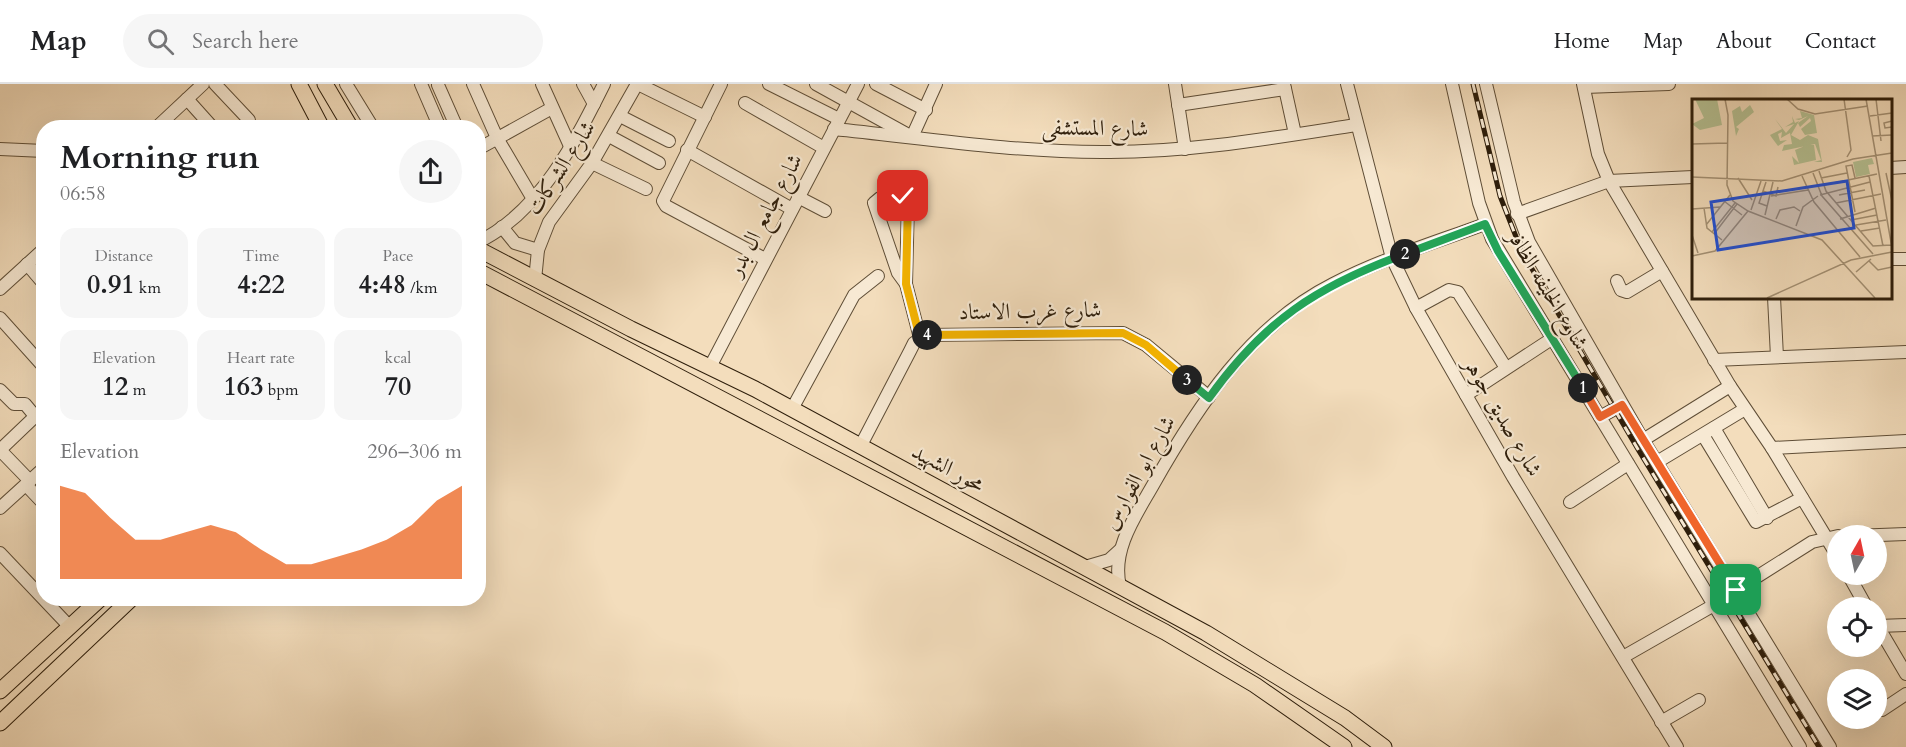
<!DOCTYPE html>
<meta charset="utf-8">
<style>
body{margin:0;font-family:Cardo,Amiri,serif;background:#f6f6f6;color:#202124;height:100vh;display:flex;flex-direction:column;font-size:22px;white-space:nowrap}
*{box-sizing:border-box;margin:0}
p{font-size:20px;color:#757577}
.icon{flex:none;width:33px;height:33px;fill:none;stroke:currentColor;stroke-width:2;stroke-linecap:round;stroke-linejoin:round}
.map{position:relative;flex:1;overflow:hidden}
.details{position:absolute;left:36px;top:36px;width:450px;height:486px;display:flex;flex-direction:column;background:#fff;border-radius:24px;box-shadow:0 6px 24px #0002}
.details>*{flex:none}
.needle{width:39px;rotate:9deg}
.fabs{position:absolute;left:1827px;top:441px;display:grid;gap:12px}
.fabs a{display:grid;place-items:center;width:60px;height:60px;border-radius:50%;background:#fff;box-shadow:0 6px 24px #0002;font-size:30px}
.pin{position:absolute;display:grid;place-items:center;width:51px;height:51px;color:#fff;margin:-26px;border-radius:12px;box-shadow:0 3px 9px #0006}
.km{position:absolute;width:30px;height:30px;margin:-15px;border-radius:50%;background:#222;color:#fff;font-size:16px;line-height:30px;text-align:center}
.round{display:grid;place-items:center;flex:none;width:63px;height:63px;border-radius:32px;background:#f6f6f6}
.overview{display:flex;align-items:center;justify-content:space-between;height:102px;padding:0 24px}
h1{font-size:33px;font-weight:600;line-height:45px}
.metrics{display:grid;grid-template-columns:repeat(3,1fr);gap:9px;height:102px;padding:6px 24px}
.metrics div{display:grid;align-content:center;border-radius:15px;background:#f6f6f6;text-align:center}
.metrics b{font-size:26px;font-weight:600}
.metrics small{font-size:16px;font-weight:400}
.metrics p{font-size:16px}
.chart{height:168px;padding:12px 24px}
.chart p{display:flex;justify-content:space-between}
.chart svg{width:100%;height:108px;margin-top:6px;fill:#ea580c;opacity:.7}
header{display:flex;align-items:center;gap:36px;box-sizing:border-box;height:84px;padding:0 30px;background:#fff;border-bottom:2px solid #e0e0e0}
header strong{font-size:28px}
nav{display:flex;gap:33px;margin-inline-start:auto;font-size:21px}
.search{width:420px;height:54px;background:#f6f6f6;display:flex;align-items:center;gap:15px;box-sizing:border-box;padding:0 21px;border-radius:33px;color:#757577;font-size:22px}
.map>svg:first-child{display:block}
</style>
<header>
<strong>Map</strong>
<div class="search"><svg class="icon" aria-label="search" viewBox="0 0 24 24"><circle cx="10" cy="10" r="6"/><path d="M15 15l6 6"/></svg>Search here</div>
<nav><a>Home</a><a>Map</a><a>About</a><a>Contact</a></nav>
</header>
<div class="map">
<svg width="1906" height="663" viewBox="0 0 1906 663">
<rect width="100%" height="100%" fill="#f3ddbc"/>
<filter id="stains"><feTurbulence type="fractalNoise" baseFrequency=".00333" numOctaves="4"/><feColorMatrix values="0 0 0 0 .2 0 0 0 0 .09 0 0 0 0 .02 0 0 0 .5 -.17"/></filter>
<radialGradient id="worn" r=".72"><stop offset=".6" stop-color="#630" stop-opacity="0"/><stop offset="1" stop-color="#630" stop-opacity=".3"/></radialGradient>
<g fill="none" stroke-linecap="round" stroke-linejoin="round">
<!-- minor casing -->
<g stroke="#5f4e37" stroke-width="14">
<g id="minor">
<polyline points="215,0 249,36"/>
<polyline points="346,0 373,44"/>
<polyline points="421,0 440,44"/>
<polyline points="473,0 497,54 533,115"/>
<polyline points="542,0 570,62"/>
<polyline points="583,0 594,20"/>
<polyline points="638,0 705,33"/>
<polyline points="721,0 663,117 666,122 765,175"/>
<polyline points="769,0 839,35"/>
<polyline points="816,0 912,53 936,0"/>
<polyline points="876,0 926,26"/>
<polyline points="1175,0 1185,65"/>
<polyline points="1284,0 1295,50"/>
<polyline points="1347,0 1392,174 1416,224 1513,393 1677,663"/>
<polyline points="1452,0 1479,119 1492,155 1800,663"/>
<polyline points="1486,0 1514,118 1529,158 1643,356 1830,663"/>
<polyline points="1583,0 1598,70 1609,97 1730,302 1772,364 1838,473"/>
<polyline points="438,1 457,44"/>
<polyline points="1584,3 1669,0"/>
<polyline points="187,15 213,44"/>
<polyline points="745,19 824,64"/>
<polyline points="1178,21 1285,5"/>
<polyline points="620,32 669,57"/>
<polyline points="156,44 203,0"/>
<path d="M834,45c89,9 178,23 268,23 85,1 170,-14 254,-27"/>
<polyline points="609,52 659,79"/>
<polyline points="0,65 44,67"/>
<polyline points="478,65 552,24"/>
<polyline points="687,66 792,125"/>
<polyline points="592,79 646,105"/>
<polyline points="1890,84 1906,83"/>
<polygon points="903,112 908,117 906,200 898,189 874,119 880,114"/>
<polyline points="798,113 825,127"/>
<polyline points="1517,130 1609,97 1693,93"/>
<polyline points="502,143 515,159 538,166"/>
<path d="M478,158c62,-30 97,-100 126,-158"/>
<polyline points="1890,175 1906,175"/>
<polyline points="27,180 44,200"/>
<polyline points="535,196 538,166 549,138 592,79 637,0"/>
<polyline points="1617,197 1621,206 1627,208 1662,187"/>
<polyline points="906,200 920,254"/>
<polyline points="0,205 44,165"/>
<polyline points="1774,213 1777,273"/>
<polyline points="1416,224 1449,206 1458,208 1506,284"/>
<polyline points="0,234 44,283"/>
<polyline points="1714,276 1906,268"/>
<polyline points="710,283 858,0"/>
<polyline points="0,306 14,320 25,320 35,332"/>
<polyline points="1466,311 1553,254"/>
<polyline points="792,325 854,211 878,192"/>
<polyline points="1600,333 1622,321"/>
<polyline points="1714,344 1767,434"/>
<polyline points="1703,351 1756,438 1802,414"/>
<polyline points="1643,356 1730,302"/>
<polyline points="860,363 910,267 914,259 926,251 1123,249 1146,261 1209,313"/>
<polyline points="1772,364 1906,357"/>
<polyline points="0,366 44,324"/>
<polyline points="0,366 30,397"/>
<polyline points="1657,378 1745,325"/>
<polyline points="26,401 44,420"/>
<polyline points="1570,418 1628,380"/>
<polyline points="0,424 44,384"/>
<polyline points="1853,452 1906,450"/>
<polyline points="0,469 70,543"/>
<polyline points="1085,483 1109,476 1120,466"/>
<polyline points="1848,490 1867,524"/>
<path d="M1120,502c-9,-36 16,-71 33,-101 44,-78 97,-159 180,-201 48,-25 101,-41 152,-60"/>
<polyline points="1736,506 1812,458 1838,452"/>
<polyline points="1876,539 1906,590"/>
<polyline points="1878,542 1906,541"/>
<polyline points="1623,573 1714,521"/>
<polyline points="1882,626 1906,610"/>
<polyline points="1661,638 1699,616"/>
</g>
</g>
<!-- major casing -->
<g stroke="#2e1e0b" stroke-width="17">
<g id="major">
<polyline points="299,0 322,44"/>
<polyline points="325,0 351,44"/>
<polyline points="478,165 631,245 755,305 1206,549 1345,634 1384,663"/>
<polyline points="478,187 1165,548 1255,601 1344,663"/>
<polyline points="0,607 101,514"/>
<polyline points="0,639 132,514"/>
</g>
</g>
<!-- minor -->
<use href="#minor" stroke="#f7e9d3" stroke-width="12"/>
<!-- major -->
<use href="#major" stroke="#f3ddbc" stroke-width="15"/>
<!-- rail casing -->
<g stroke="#2e1e0b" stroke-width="5">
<polyline id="rail" points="1473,0 1500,112 1522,168 1639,367 1819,663"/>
</g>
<!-- rail -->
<use href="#rail" stroke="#f7e9d3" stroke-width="3" stroke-dasharray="9" stroke-linecap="butt"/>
</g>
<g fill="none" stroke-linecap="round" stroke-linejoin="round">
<!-- split-1 casing -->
<g stroke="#fff" stroke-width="12">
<polyline id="split-1" points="1583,304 1600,333 1622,321 1736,506"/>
</g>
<!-- split-2 casing -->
<g stroke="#fff" stroke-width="12">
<polyline id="split-2" points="1405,170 1485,140 1498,167 1583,304"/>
</g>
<!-- split-3 casing -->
<g stroke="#fff" stroke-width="12">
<path id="split-3" d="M1187,296l22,18c55,-77 108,-112 196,-144"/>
</g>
<!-- split-4 casing -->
<g stroke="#fff" stroke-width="12">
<polyline id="split-4" points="927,251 1123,249 1146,261 1187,296"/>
</g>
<!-- split-5 casing -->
<g stroke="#fff" stroke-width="12">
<polyline id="split-5" points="903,112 908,117 906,200 920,254 927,251"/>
</g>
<!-- split-1 -->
<use href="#split-1" stroke="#f0652b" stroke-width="8"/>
<!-- split-2 -->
<use href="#split-2" stroke="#22a559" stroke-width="8"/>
<!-- split-3 -->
<use href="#split-3" stroke="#22a559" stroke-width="8"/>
<!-- split-4 -->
<use href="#split-4" stroke="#f5b400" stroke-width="8"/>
<!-- split-5 -->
<use href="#split-5" stroke="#f5b400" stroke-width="8"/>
</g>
<g text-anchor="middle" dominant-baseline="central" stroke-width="4.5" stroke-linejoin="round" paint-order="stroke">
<!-- street labels -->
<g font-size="22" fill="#2e1e0b" stroke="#f7e9d3">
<text transform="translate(1095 44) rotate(1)">شارع المستشفى</text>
<text transform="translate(561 84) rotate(-57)">شارع الشركات</text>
<text transform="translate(765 131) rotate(-62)">شارع جامع ال بدر</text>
<text transform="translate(1548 206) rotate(59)">شارع الخليفه الظافر</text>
<text transform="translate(1030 227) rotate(-1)">شارع غرب الاستاد</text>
<text transform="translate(1503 333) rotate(60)">شارع صديق جوهر</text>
<text transform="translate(948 384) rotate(28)">محور الشهيد</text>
<text transform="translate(1139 389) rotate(-61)">شارع ابو الفوارس</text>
</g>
</g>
<!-- overview -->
<g transform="translate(1692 15)">
<rect width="200" height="200" fill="#f3ddbc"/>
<path d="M3,0h22l5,26 -22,5 -8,-6 12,-6zM58,6l4,7 -18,15 3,2 -3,7 -4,-25 8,-5 2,6zM108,12l14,4 3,18 -12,2 -4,-6 10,-8 -1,-3 -10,9 -2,-4 10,-7 -9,4 -4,-1 7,-1zM100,17l3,7 4,-2 -8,14 9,5 8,-5 10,4 4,23h-8l7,-2 -6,-16 -33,7 2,-6 8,-1 -2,-11 -9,5 1,-6 -4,2 2,7 7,-1 -9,6 -6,-8 -2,-3 12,-6 -7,-10 11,14 8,-9 -9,3 8,-5zM115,46h7l2,15 -22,5 -2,-9 7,7 -4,-13zM180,59l2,6 -6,1 2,9 -14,3 -3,-15z" fill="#b6c294"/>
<path fill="none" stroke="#a49175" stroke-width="1.5" d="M33,0l3,16 -1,70 6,16 15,10 74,29 53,58M95,0l11,10 17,5 53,-8M152,0l7,51 -4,7M174,0l26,149M184,0l5,42M178,17l22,-3M200,22l-8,2 1,5 7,-1M180,37l20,-1M0,45l35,-1M127,72l7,20 47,55 18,-1M121,74l9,23 51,58M194,74l6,28M110,77l12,26 46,55M177,77l14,70M0,78l90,4 71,-22 39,-6M46,79l14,22M129,79l26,-5M74,83l-7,21 8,3M132,86l53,-11M71,92l13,5 2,-9M128,96l50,-13M147,96l26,-5M79,97l37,-6M32,102l18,14M144,104l45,-9M12,109l3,20 15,12M0,110l28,-2M59,111l10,-29M163,113l-9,-46 6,-1 3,13M73,116l8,-33M84,120l4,-9 14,-3 6,4M148,120l36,-11M159,121l26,-5M14,126l24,-30M164,126l30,-5M104,127l7,-19 15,-11M169,132l19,-3M20,133l23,-29M22,135l23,-30M0,136l6,18M0,157l23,-5 33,-40M177,162l9,9 14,-3M164,173l15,-13M75,199l84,-38 41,-8"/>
<path fill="#1d4ed8" fill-opacity="0.15" stroke="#1d4ed8" stroke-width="3" d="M155,82l7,47 -136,22 -7,-48z"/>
<rect width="200" height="200" fill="none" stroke="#2e1e0b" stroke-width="3"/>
</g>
<rect width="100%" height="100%" filter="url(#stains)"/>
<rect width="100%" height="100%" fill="url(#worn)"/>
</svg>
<div class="fabs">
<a><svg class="needle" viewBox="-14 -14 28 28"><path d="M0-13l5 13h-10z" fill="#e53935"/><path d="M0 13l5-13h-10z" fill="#757577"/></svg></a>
<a><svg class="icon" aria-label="locate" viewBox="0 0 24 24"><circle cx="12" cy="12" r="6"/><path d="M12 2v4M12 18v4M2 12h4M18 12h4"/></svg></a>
<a><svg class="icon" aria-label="layers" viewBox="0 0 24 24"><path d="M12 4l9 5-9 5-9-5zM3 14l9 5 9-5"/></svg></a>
</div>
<div class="pin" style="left:1736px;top:506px;background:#1e9e55"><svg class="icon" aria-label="arrive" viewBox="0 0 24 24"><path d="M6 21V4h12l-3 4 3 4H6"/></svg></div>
<div class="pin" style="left:903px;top:112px;background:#d93025"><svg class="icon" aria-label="check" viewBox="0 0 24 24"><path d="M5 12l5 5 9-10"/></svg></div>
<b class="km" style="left:1583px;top:304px">1</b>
<b class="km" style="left:1405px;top:170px">2</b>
<b class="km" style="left:1187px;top:296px">3</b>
<b class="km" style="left:927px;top:251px">4</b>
<section class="details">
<div class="overview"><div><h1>Morning run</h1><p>06:58</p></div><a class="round"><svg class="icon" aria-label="share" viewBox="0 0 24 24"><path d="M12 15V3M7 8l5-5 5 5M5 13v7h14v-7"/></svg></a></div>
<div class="metrics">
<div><p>Distance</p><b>0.91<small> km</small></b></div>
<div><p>Time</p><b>4:22</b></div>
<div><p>Pace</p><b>4:48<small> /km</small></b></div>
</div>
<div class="metrics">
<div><p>Elevation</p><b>12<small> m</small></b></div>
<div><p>Heart rate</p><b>163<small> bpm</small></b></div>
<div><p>kcal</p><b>70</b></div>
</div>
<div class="chart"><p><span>Elevation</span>296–306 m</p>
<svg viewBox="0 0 160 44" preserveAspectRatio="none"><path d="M0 44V6L10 9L20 19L30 28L40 28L50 25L60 22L70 25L80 32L90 38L100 38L110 35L120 32L130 28L140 22L150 12L160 6V44z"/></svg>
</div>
</section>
</div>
